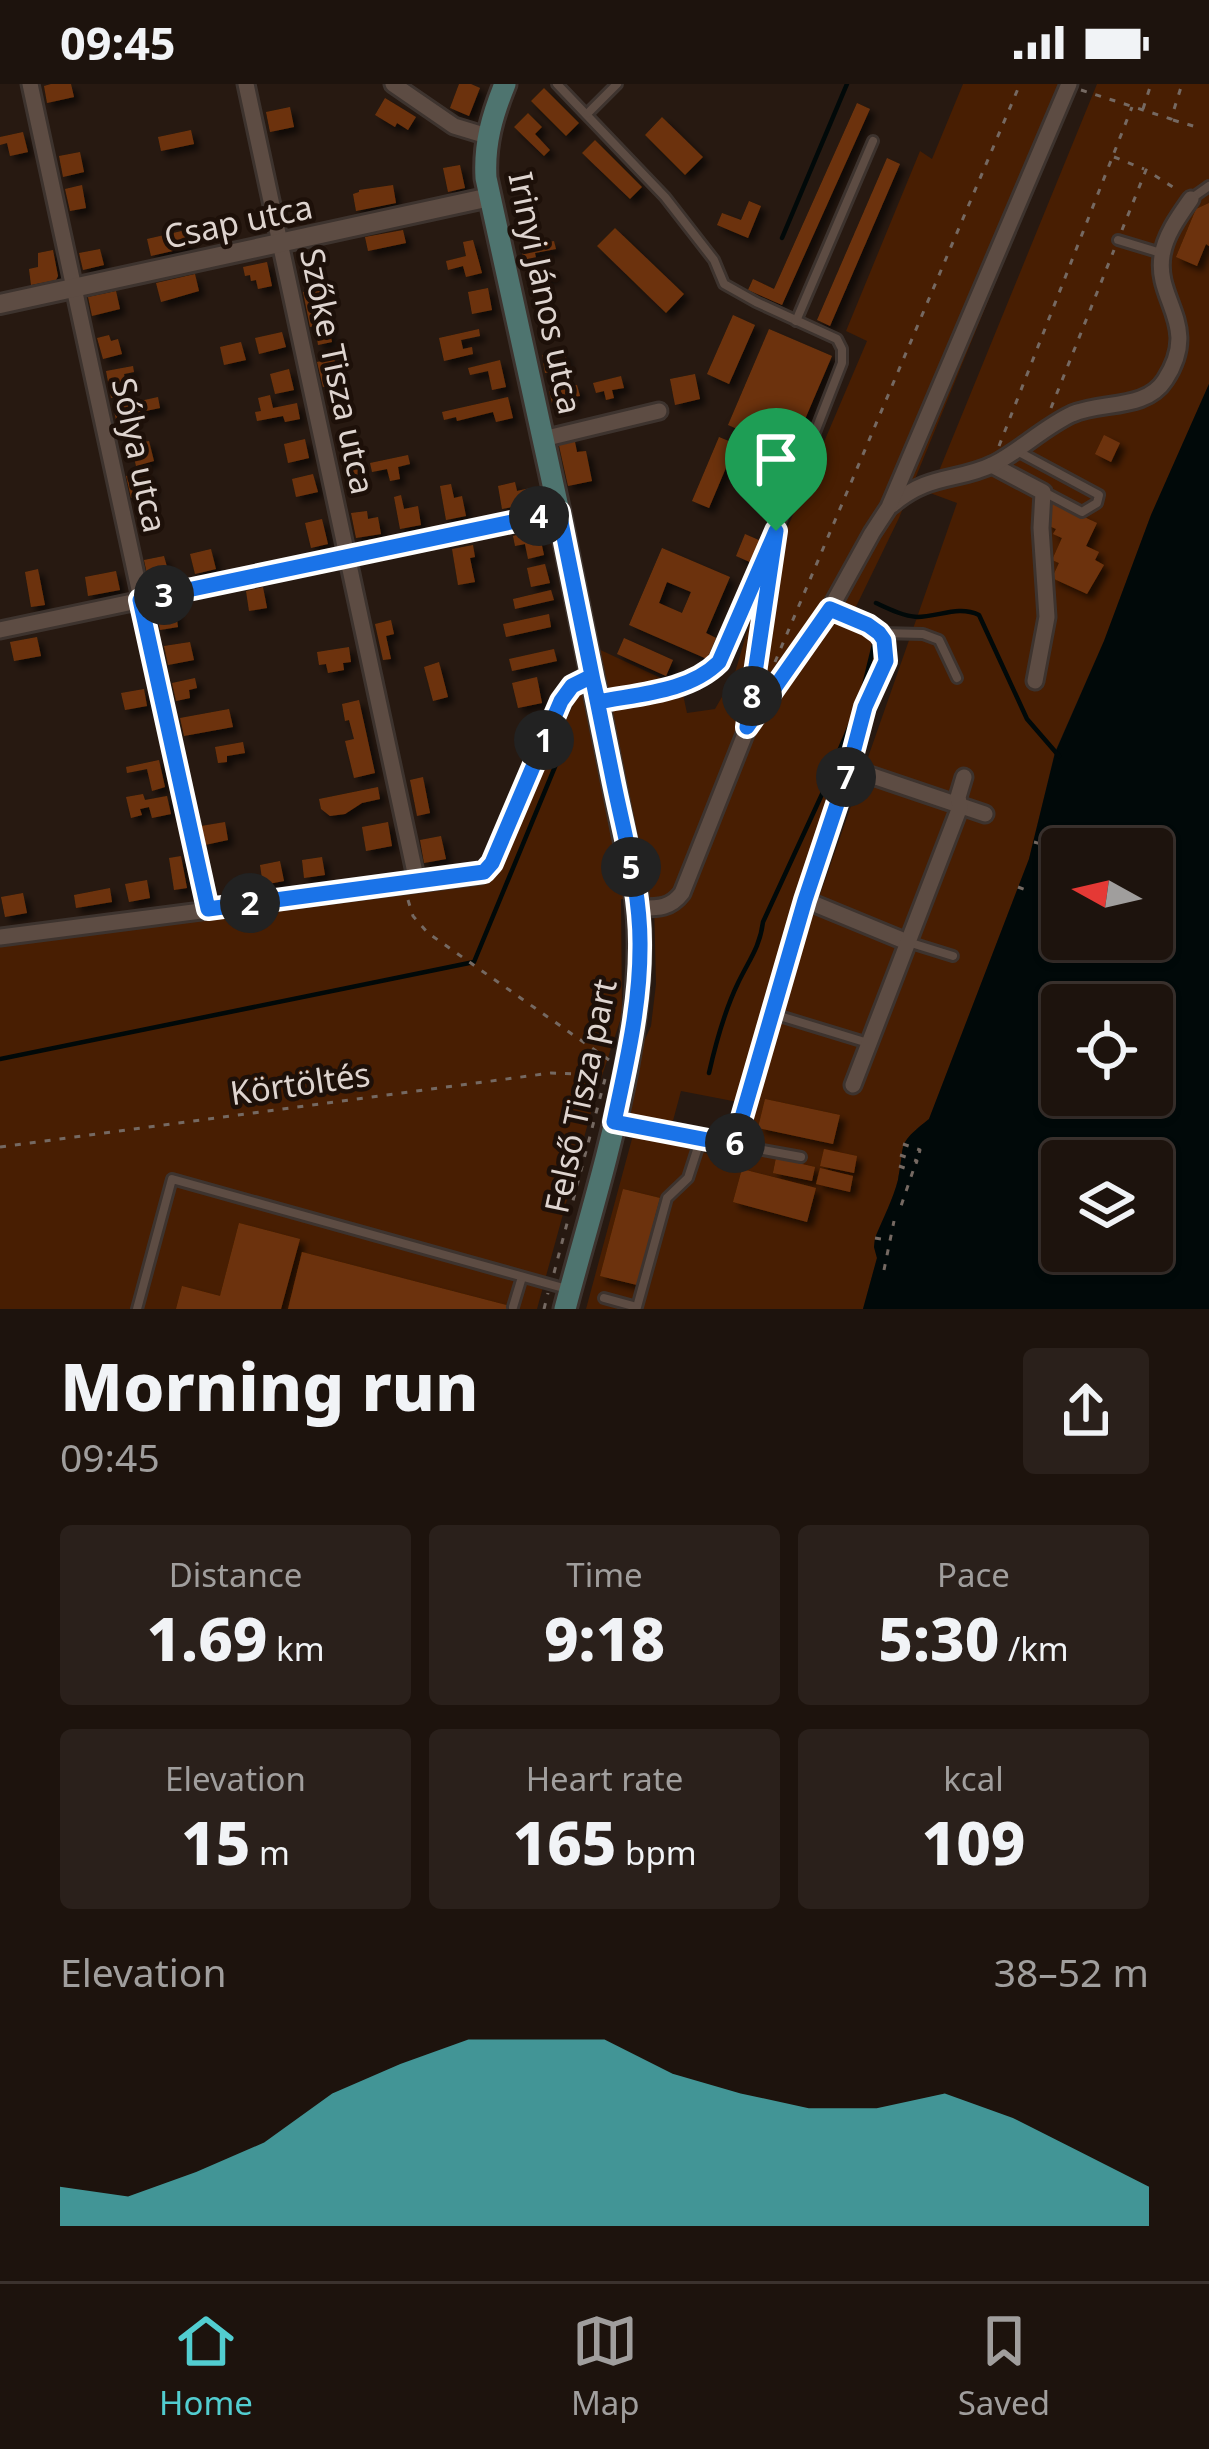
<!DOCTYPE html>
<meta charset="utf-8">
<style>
body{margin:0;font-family:"Noto Sans",sans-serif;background:#2a201b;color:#f1f3f6;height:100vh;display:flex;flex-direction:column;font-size:45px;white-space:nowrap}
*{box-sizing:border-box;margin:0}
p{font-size:39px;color:#a09e9d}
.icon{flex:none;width:66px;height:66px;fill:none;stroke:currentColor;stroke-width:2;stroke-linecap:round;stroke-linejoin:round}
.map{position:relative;height:1225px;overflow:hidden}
.details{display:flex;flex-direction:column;background:#1d130d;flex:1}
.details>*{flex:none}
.needle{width:78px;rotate:278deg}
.fabs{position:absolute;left:1041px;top:744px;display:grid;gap:24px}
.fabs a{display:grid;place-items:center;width:132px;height:132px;border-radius:12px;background:#1d130d;box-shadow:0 3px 9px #0004,0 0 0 3px #3b322e;font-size:60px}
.pin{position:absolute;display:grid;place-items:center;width:102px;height:102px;color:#fff;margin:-123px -51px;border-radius:50% 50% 50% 0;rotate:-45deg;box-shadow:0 0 12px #0007}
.pin .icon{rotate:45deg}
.km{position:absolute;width:60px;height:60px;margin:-30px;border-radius:50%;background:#222;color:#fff;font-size:33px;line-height:60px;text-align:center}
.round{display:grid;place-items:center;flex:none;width:126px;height:126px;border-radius:12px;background:#2a201b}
.summary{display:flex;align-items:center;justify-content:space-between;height:204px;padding:0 60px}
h1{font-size:66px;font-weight:800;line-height:90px}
.figures{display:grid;grid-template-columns:repeat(3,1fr);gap:18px;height:204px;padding:12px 60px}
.figures div{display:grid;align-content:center;border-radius:12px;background:#2a201b;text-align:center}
.figures b{font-size:60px;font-weight:800}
.figures small{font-size:33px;font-weight:400}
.figures p{font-size:33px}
.chart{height:336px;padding:24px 60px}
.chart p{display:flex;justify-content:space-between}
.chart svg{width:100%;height:216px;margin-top:12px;fill:#52cdd0;opacity:.7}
.status{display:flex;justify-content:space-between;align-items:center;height:84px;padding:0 60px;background:#1d130d;direction:ltr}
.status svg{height:33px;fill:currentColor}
.tab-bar{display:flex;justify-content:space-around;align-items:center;height:168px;border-top:3px solid #3b322e;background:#1d130d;font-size:33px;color:#a09e9d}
.tab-bar a{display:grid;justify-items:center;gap:6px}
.tab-bar .active{color:#52cdd0}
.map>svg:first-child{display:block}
</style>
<div class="status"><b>09:45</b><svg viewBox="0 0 49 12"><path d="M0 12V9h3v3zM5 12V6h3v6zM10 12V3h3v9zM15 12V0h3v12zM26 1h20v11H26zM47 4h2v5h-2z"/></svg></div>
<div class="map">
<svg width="1209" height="1225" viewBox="0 0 1209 1225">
<defs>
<filter id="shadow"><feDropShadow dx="5.5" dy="5.5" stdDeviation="3" flood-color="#0009"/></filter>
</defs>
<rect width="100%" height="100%" fill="#271911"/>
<!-- green -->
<path fill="#481e02" d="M963,0h114l-178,434 -49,101 25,16 7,22 -139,446 -62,-12 -14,52 69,18 44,-152 177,-506 -27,-10 167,-409h112v300l-58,131 -47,126 -49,111 -26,107 -100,260c-34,27 -23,24 -31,61 -5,19 -15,39 -23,58l-1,9 3,11 -14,51h-277l47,-174 -4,-33 13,-56 9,-20 5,-42 -2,-82 -33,-3 1,116 -26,79 -59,215h-537v-368l490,-58 85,-182 19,-54 69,32 16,-3 8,37 28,-4 19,-33 27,-92 -10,-6 14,-32 13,4 89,-209 -21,-10 74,-180 12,8z"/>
<!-- water -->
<path fill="#010909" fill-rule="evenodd" d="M1209,300v925h-346l14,-51 -3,-11 1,-9c8,-19 18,-39 23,-58 8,-38 -3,-34 31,-61l100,-260 26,-106 49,-112 47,-126zM1062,765h90v90h-90zM1062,921h90v90h-90zM1062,1077h90v90h-90z"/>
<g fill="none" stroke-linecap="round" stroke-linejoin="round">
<!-- stream -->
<g stroke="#010909" stroke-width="4.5">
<polyline points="782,154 847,0"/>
<path d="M876,519c13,6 27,13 41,14 22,0 41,-12 62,-2l48,104 32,37"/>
<polyline points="0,975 474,878 569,649"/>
<path d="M709,989c7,-31 15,-61 29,-90 11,-23 22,-36 25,-61l66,-143c8,-29 23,-53 32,-82 5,-18 9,-37 14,-56"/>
</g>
</g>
<!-- building -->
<g fill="#6c330b" fill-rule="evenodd" filter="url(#shadow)">
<polygon points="51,0 71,0 74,13 47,19 44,2"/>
<polygon points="459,0 471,0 480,4 469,32 450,24"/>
<polygon points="544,4 579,39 566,52 531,17"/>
<polygon points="385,14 416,33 408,46 397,39 395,43 375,31"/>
<polygon points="857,19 870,25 782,221 748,206 753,195 774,205"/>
<polygon points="290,23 294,43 270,48 266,28"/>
<polygon points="528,29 542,43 535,50 550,66 544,72 514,43"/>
<polygon points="662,33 703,73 685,91 645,51"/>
<polygon points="191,46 194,60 161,67 158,53"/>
<polygon points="23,48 28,68 10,72 7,59 0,61 0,53"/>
<polygon points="595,56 642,103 630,115 582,69"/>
<polygon points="80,68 84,88 63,93 59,72"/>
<polygon points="887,74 900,80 830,242 817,236"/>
<polygon points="460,81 465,104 448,108 443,84"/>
<polygon points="82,101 86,124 70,127 65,105"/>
<polygon points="393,101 396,119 356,127 353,110 359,108 359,106"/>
<polygon points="749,117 761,122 748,154 717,141 722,129 741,136"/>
<polygon points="1209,119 1209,162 1206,160 1197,182 1176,173 1196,125"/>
<polygon points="615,144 684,210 666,229 597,162"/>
<polygon points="186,146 190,163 151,172 147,155"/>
<polygon points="403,146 406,159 368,167 365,153"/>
<polygon points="473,156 482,189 466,193 463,182 448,186 446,177 466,172 463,158"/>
<polygon points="554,157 556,165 535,169 539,189 555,186 556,193 528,199 521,164"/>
<polygon points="100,165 104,181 83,186 79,169"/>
<polygon points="53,166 58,192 56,196 31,201 29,185 38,183 38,169"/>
<polygon points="267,178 272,202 258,205 256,196 251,197 250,191 245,192 243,183"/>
<polygon points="195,190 199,207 161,218 156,199"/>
<polygon points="326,203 328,214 315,217 320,241 328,240 332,258 318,261 315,242 310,243 303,208"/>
<polygon points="488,204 492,226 472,230 468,208"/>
<polygon points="116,207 120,225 92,232 88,213"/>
<polygon points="733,231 755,241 729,300 707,290"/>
<polygon points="479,245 480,252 461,256 463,265 472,263 473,270 444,277 439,254"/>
<polygon points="769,245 832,272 791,368 728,341"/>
<polygon points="282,248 286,263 259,270 255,254"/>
<polygon points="109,251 111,257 118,255 122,270 103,275 97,254"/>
<polygon points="241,258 246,276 224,281 220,263"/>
<polygon points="565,267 568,284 545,289 542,271"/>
<polygon points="334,274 340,299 323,303 317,278"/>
<polygon points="500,276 506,303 492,306 488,287 470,291 468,284"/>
<polygon points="133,282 134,288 124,290 128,311 111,314 106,287"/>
<polygon points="289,285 294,306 275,310 270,290"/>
<polygon points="695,290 700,315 675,321 670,295"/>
<polygon points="621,292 624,304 612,306 614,314 606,316 604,307 596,309 593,299"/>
<polygon points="577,301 580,312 572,313 574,324 565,325 563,317 552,319 549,307"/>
<polygon points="270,311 273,324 297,319 300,335 285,338 283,332 257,337 255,328 261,327 258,314"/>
<polygon points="158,313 160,324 136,329 137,335 117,340 113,323"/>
<polygon points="508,313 513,334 496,338 493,328 457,337 456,333 444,336 442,328"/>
<polygon points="1104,351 1120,359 1111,378 1095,370"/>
<polygon points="574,353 577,368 586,367 592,397 568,402 558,357"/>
<polygon points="719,353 736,360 709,424 692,417"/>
<polygon points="305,355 309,374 288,379 284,360"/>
<polygon points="149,357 154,377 136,382 131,361"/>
<polygon points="353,359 361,398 347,401 339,361"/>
<polygon points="408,371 410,380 398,383 400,395 390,397 387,385 372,388 370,379"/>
<polygon points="149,387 154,409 131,414 126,392"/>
<polygon points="313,390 318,408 296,413 292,395"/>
<polygon points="515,398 517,407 530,404 533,419 502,425 498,402"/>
<polygon points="451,400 454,414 462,412 466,432 446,436 440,402"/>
<polygon points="401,411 404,425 418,422 421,441 400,445 394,413"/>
<polygon points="1052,418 1097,439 1086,462 1099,468 1095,476 1104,481 1087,510 1052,494 1059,479 1052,476 1062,454 1053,450 1056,445 1047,441"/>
<polygon points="367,427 368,435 378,433 381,450 356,454 351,429"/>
<polygon points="322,435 328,460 311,464 305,439"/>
<polygon points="534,446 539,448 544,471 528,475 525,460 515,462 513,452"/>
<polygon points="745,450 761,457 752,479 736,472"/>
<polygon points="473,461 475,473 470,474 475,498 458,501 452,465"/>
<path d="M662,464l68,29 -24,56 10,5 -9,21 -78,-34zM667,498l24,10 -9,21 -23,-10z"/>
<polygon points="211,465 216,485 195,490 190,470"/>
<polygon points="164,472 170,494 149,499 144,476"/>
<polygon points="545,480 550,499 531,503 527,484"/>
<polygon points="38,485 45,521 31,523 25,488"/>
<polygon points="116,487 120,506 88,512 85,493"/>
<polygon points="263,503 267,524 249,527 246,507"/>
<polygon points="551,506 554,516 515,525 513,515"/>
<polygon points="175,523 178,543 160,546 156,527"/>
<polygon points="549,530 551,543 506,553 503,540"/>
<polygon points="391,536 394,550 386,552 391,575 383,576 375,540"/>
<polygon points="37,553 41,572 14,577 10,558"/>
<polygon points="624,554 673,576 666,592 617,570"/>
<polygon points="190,558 194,576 168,581 164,562"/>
<polygon points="349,563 351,578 343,579 344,586 328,589 326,580 319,581 317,568"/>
<polygon points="554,565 557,577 512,587 509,575"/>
<polygon points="439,578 448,613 433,617 424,583"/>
<polygon points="537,593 542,619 518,624 512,599"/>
<polygon points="195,594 197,604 189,606 190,614 176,617 172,599"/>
<polygon points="144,605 147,622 125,626 121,609"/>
<polygon points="359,616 375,689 354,694 345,657 354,655 349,636 345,637 342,620"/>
<polygon points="229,625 233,643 184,652 180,634"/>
<polygon points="243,658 245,669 227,672 227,678 218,679 215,663"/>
<polygon points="159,676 165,703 152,707 147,685 127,689 126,683"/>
<polygon points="423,693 430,729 417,732 410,696"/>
<polygon points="378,703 380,715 362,719 345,730 330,732 321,725 319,715"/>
<polygon points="143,710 145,716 167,712 171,730 152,734 149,723 140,725 142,731 131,734 126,713"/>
<polygon points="225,738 228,756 205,761 201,742"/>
<polygon points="388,738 392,762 366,767 362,743"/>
<polygon points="441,752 446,775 424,779 420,756"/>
<polygon points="181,772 187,804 174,806 169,774"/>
<polygon points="322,773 325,791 304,794 302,776"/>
<polygon points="280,777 284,797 263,801 260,781"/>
<polygon points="147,796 150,814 129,818 125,800"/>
<polygon points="110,804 112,818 76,824 74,811"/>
<polygon points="23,809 27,829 5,833 1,813"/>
<polygon points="765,1015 840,1031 833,1060 758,1044"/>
<polygon points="824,1065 857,1072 854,1089 820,1082"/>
<polygon points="776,1074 815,1083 812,1097 773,1089"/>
<polygon points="820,1084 853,1092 850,1108 816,1100"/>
<polygon points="742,1085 816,1104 807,1138 733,1118"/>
<polygon points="623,1105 660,1114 637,1201 600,1192"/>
<polygon points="239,1139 300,1155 281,1225 176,1225 182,1202 220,1212"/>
<polygon points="302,1168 514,1223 514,1225 288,1225"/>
</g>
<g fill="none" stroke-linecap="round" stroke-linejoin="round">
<!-- service casing -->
<g stroke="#3d332e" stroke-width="14">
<g id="service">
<polyline points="557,0 665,113 714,176 724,200 756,218 837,255 842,265 842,279 782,433 719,578 708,589 694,597 599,618"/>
<polyline points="588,29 617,0"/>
<polyline points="1192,114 1209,102"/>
<polyline points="1118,156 1161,169"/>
<polyline points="796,237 873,57"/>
<polyline points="1019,368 1099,411 1097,419 1082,428 1044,408"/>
<polyline points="881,549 923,550 939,556 957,594"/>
<polyline points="748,636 773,460"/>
<polyline points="908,858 953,872"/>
<polyline points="773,930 868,959"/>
<polyline points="736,1061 801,1073"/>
<polyline points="604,1214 637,1223 667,1114 688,1094 700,1057"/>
<polyline points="513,1223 522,1193"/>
<polyline points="137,1225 172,1095 567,1205"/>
</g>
</g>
<!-- minor casing -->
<g stroke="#3d332e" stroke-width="21">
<g id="minor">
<polyline points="30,0 208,825"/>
<polyline points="246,0 417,798"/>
<polyline points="393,0 454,42 487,52"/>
<polyline points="543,355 659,327"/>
<polyline points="992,381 1043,408 1041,444 1047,533 1035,597"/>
<path d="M892,421c37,-32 65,-23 102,-41 27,-14 50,-37 78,-50 30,-13 74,-4 93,-34 36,-55 -10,-79 -3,-124 3,-21 17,-40 29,-57"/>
<polyline points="0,546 559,428"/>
<polyline points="747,643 830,525 872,449 889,423 1069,0"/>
<polyline points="849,684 985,730"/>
<polyline points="805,816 907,858"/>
<path d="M638,824c19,0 32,1 44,-15l69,-174"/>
<polyline points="0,853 480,791 492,779 561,617 572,602 592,592"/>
<polyline points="853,1001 960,723 958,713 964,693"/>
<polyline points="613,1038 734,1061 805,816 849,684 865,623 886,576 884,556 879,549 868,541 830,525"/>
</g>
</g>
<!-- tertiary casing -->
<g stroke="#3d332e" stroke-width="24">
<polyline id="tertiary" points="0,220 490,113"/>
</g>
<!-- secondary casing -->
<g stroke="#3d332e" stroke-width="27">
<path id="secondary" d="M505,0c-13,32 -21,60 -19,94l73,334 77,382c17,130 -38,289 -71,415"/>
</g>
<!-- path -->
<g stroke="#756962" stroke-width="3" stroke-dasharray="6 9" stroke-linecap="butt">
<polyline points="1081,6 1171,35 1182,0"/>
<polyline points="1143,25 1151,0"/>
<polyline points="1173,36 1200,44"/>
<polyline points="1114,73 1144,85"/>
<polyline points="1122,146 1146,86 1179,107"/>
<polyline points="1051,324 1114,166"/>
<polyline points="999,362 1132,23"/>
<polyline points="775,578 1020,0"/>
<polyline points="1034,758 1045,761"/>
<polyline points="1018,803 1031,808"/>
<polyline points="408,816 413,832 428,849 609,976"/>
<polyline points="903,1060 920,1066 917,1077"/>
<polyline points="0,1063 551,989 605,991"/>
<polyline points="900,1071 917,1077 914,1085"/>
<polyline points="899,1082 913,1087 901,1122"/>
<polyline points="875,1154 888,1156"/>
<polyline points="884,1186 894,1137"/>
<polyline points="554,1189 605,995"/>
<polyline points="544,1225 548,1209"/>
</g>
<!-- service -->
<use href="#service" stroke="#5d4c43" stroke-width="8"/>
<!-- minor -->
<use href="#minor" stroke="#5d4c43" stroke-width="15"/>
<!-- tertiary -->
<use href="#tertiary" stroke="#5d4c43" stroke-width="18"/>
<!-- secondary -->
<use href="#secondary" stroke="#4e746f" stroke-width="21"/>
</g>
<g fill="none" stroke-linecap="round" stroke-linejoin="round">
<!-- route casing -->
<g stroke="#fff" stroke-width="24">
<path id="route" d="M776,447l-57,131c-30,30 -81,32 -121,40l-6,-26 -20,10 -11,15 -69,162 -8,9 -276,37 -68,-309 419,-88c18,91 37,182 55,272 11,54 27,109 26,164 0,59 -14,117 -26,174l120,23 71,-245 44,-132 16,-61 21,-46 -2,-21 -5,-7 -11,-8 -38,-16 -83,118 29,-196"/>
</g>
<!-- route -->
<use href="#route" stroke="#1a73e8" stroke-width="15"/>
</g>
<g text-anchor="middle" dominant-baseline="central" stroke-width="9" stroke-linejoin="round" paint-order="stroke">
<!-- street labels -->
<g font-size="33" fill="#ded4cf" stroke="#1d1009">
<text transform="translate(238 137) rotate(-12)">Csap utca</text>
<text transform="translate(546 209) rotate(78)">Irinyi János utca</text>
<text transform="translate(338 287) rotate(78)">Szőke Tisza utca</text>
<text transform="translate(140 371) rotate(78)">Sólya utca</text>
<text transform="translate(300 999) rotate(-8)">Körtöltés</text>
<text transform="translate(580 1012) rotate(-78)">Felső Tisza part</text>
</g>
</g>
</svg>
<div class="fabs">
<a><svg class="needle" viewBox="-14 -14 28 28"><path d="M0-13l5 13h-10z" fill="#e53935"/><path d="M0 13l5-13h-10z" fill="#a09e9d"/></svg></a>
<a><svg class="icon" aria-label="locate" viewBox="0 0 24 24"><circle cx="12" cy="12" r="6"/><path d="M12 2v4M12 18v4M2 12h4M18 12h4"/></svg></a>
<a><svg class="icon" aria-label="layers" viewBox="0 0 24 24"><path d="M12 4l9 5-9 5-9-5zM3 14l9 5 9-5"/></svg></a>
</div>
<div class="pin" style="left:776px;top:447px;background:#1e9e55"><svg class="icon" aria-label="arrive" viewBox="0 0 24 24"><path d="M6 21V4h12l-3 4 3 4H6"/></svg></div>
<b class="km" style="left:544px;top:656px">1</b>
<b class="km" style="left:250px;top:819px">2</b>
<b class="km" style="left:164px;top:511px">3</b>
<b class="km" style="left:539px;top:432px">4</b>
<b class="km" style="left:631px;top:783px">5</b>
<b class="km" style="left:735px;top:1059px">6</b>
<b class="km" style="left:846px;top:693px">7</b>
<b class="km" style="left:752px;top:612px">8</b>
</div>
<section class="details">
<div class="summary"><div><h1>Morning run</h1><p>09:45</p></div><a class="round"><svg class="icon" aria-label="share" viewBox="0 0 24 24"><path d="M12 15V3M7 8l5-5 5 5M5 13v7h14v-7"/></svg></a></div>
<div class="figures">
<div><p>Distance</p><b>1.69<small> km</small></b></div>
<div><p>Time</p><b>9:18</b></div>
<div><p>Pace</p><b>5:30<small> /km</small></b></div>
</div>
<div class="figures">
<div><p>Elevation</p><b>15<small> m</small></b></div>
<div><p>Heart rate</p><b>165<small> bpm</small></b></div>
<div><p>kcal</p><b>109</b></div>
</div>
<div class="chart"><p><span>Elevation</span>38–52 m</p>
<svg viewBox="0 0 160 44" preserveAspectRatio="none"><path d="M0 44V36L10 38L20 33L30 27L40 17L50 11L60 6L70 6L80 6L90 13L100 17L110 20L120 20L130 17L140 22L150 29L160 36V44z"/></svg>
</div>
</section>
<nav class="tab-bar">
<a class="active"><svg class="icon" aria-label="home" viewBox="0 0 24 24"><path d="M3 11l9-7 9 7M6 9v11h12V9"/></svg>Home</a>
<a><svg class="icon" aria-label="map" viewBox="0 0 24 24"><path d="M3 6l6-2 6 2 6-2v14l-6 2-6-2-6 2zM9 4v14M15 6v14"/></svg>Map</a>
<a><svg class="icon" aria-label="saved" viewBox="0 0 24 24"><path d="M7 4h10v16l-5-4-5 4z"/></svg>Saved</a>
</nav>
